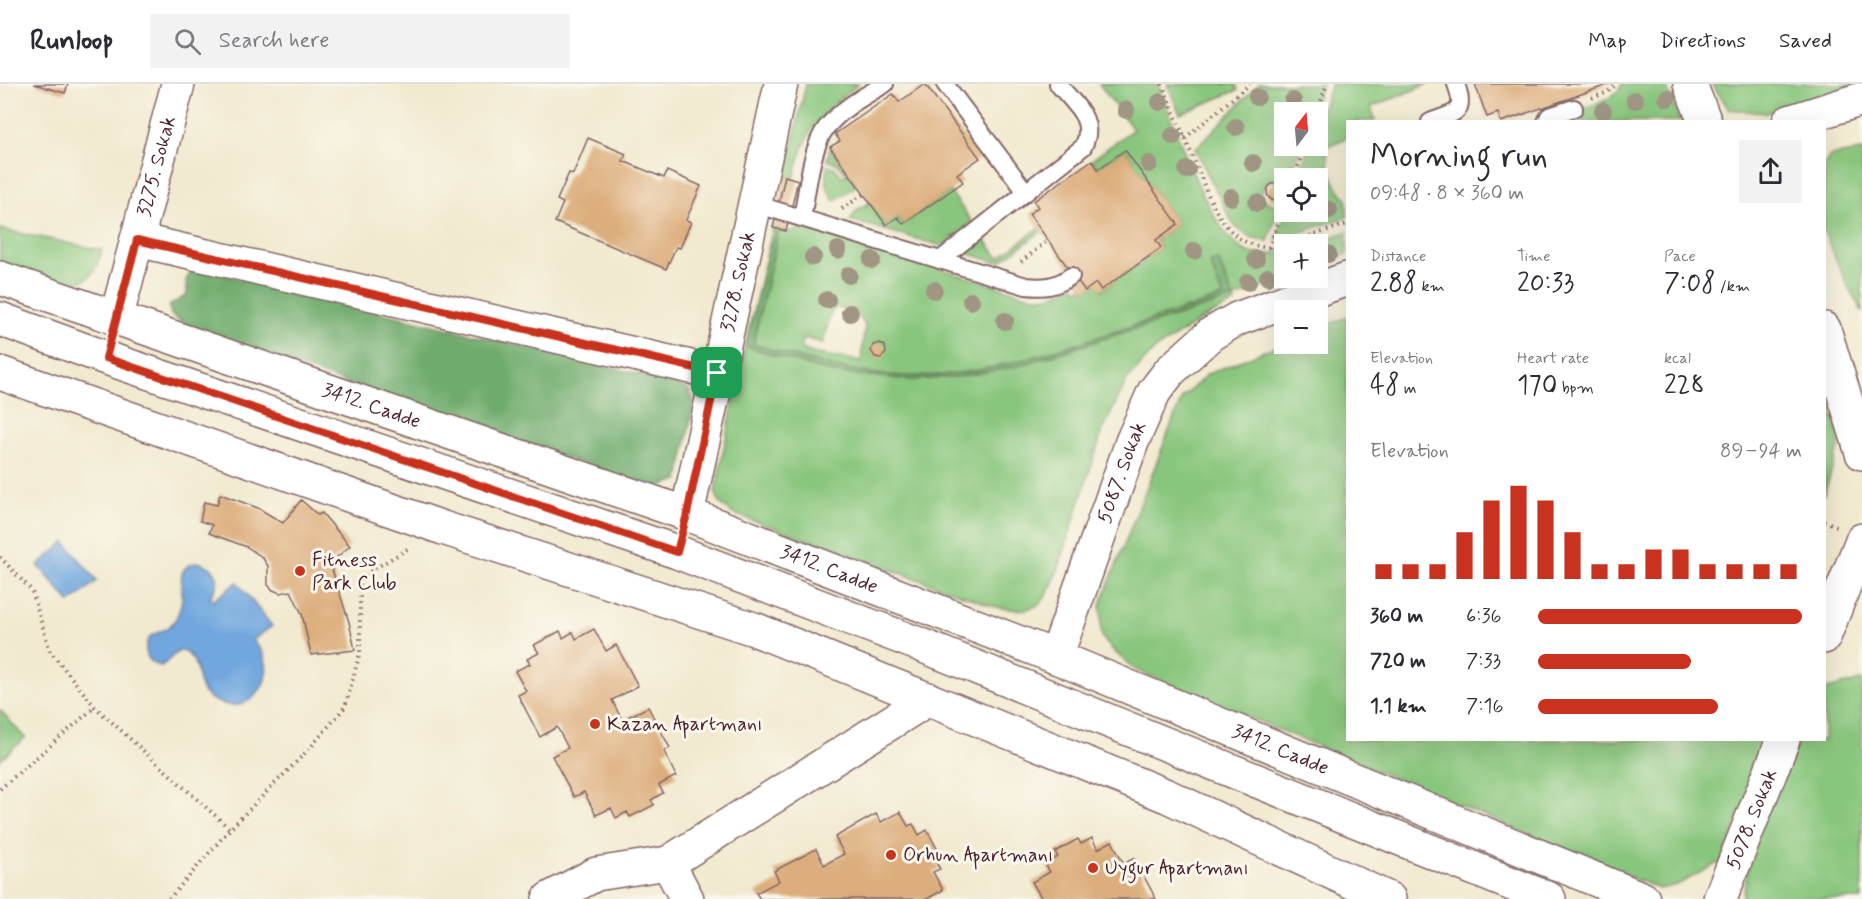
<!DOCTYPE html>
<meta charset="utf-8">
<style>
body{margin:0;font-family:Mynerve,sans-serif;background:#f2f2f3;color:#2b2b33;height:100vh;display:flex;flex-direction:column;font-size:22px;white-space:nowrap}
*{box-sizing:border-box;margin:0}
p{font-size:20px;color:#7c7c81}
.icon{flex:none;width:33px;height:33px;fill:none;stroke:currentColor;stroke-width:2;stroke-linecap:round;stroke-linejoin:round}
.map{position:relative;flex:1;overflow:hidden}
.drawer{position:absolute;left:1346px;top:36px;width:480px;height:621px;display:flex;flex-direction:column;background:#fff;border-radius:0px;box-shadow:0 6px 24px #0002}
.drawer>*{flex:none}
.needle{width:39px;rotate:16deg}
.controls{position:absolute;left:1274px;top:18px;display:grid;gap:12px}
.controls a{display:grid;place-items:center;width:54px;height:54px;border-radius:0px;background:#fff;box-shadow:0 6px 24px #0002;font-size:30px}
.pin{position:absolute;display:grid;place-items:center;width:51px;height:51px;color:#fff;margin:-26px;border-radius:12px;box-shadow:0 3px 9px #0006}
.round{display:grid;place-items:center;flex:none;width:63px;height:63px;border-radius:0px;background:#f2f2f3}
.head{display:flex;align-items:center;justify-content:space-between;height:102px;padding:0 24px}
h1{font-size:33px;font-weight:600;line-height:45px}
.stats{display:grid;grid-template-columns:repeat(3,1fr);gap:9px;height:102px;padding:6px 24px}
.stats div{display:grid;align-content:center}
.stats b{font-size:26px;font-weight:600}
.stats small{font-size:16px;font-weight:400}
.stats p{font-size:16px}
.chart{height:168px;padding:12px 24px}
.chart p{display:flex;justify-content:space-between}
.chart svg{width:100%;height:108px;margin-top:6px;stroke:#c8321e;stroke-width:6}
ul{padding:0 24px;list-style:none;font-size:20px}
li{display:grid;grid-template-columns:96px 72px 1fr;align-items:center;height:45px}
li i{height:15px;border-radius:8px;background:#c8321e}
header{display:flex;align-items:center;gap:36px;box-sizing:border-box;height:84px;padding:0 30px;background:#fff;border-bottom:2px solid #e1e1e2}
header strong{font-size:28px}
nav{display:flex;gap:33px;margin-inline-start:auto;font-size:21px}
.search{width:420px;height:54px;background:#f2f2f3;display:flex;align-items:center;gap:15px;box-sizing:border-box;padding:0 21px;border-radius:0px;color:#7c7c81;font-size:22px}
.map>svg:first-child{display:block}
</style>
<header>
<strong>Runloop</strong>
<div class="search"><svg class="icon" aria-label="search" viewBox="0 0 24 24"><circle cx="10" cy="10" r="6"/><path d="M15 15l6 6"/></svg>Search here</div>
<nav><a>Map</a><a>Directions</a><a>Saved</a></nav>
</header>
<div class="map">
<svg width="1862" height="815" viewBox="0 0 1862 815">
<rect width="100%" height="100%" fill="#fbf7ec"/>
<filter id="ink" filterUnits="userSpaceOnUse"><feTurbulence type="fractalNoise" baseFrequency=".0167" numOctaves="2"/><feDisplacementMap in="SourceGraphic" scale="12" xChannelSelector="R" yChannelSelector="G"/><feConvolveMatrix kernelMatrix="1 2 1 2 8 2 1 2 1" color-interpolation-filters="sRGB"/></filter>
<filter id="wash" filterUnits="userSpaceOnUse"><feTurbulence type="fractalNoise" baseFrequency=".008" numOctaves="4" result="noise"/><feDisplacementMap in="SourceGraphic" scale="24" xChannelSelector="R" yChannelSelector="G"/><feGaussianBlur stdDeviation="1.35" result="paint"/><feColorMatrix in="noise" values="0 0 0 0 0 0 0 0 0 0 0 0 0 0 0 0 0 1.4 0 .05"/><feComposite in="paint" operator="in"/></filter>
<g filter="url(#wash)">
<rect width="100%" height="100%" fill="#f1ead0"/>
<!-- green -->
<g fill="#89c67d" stroke="#6a7254" stroke-width="1.5" fill-rule="evenodd">
<path d="M806,0h53c-42,32 -52,42 -65,94l-9,-2z"/>
<path d="M1099,0h59c16,40 50,146 86,166 12,7 27,5 40,1v27h2l-52,20 1,4 -34,18 -46,29 -28,31 -25,52 -44,138c-15,38 -21,44 -62,37l-264,-94 -12,-10 -5,-11 30,-146 85,26 83,8 43,-3 58,-10 219,-69 -15,-38 -8,3 13,34c-45,14 -90,29 -135,43 -57,18 -114,37 -174,36 -56,0 -108,-15 -161,-32l26,-115 14,3 9,-5 231,70c16,1 26,-3 41,-12l3,5 5,-3 3,4 11,-8 6,7 59,-42 -5,-8 22,-16 -53,-74 -27,19 -6,-9 41,-31zM836,223l20,5 9,13 -4,36 -45,-7 -15,-5 3,-11 19,5 7,-28z"/>
<polygon points="1167,0 1236,0 1238,6 1180,30"/>
<path d="M1259,0h63l-10,28h-28v34h17l-12,32h-5v6l-13,-4 -5,2 -7,16 20,9 -11,34c-14,-1 -25,-6 -35,-17l-38,-75z"/>
<path d="M1331,0h97l-57,23 4,14 -28,1v16l-20,8c0,19 5,39 20,53v18l-71,23 10,-28h31v-34h-19l11,-32h8v-22z"/>
<path d="M1622,0h43l15,37 -112,1 15,-5 -2,-8c14,-5 34,-9 41,-25z"/>
<polygon points="1712,0 1862,0 1862,1 1766,29 1729,25"/>
<polygon points="830,63 857,101 834,117 827,103 827,81 835,84 842,93 846,90 838,80 827,76"/>
<polygon points="1862,67 1862,227 1846,199 1824,148 1824,81 1830,72"/>
<polygon points="950,107 972,138 942,162 850,136 857,126 870,118 886,141 898,133 903,140"/>
<polygon points="1039,144 1042,147 1001,177 997,178 965,169 984,154 999,174"/>
<path d="M0,145l102,21c-10,39 -28,37 -61,25 -14,-4 -27,-9 -41,-13z"/>
<polygon points="1347,148 1347,170 1317,181 1317,160 1306,160"/>
<path d="M1347,233v423h422l-47,121 -45,24 -18,4 -523,-219c-8,-7 -32,-25 -34,-35 -3,-10 2,-19 -2,-29l82,-208 26,-24 76,-31 33,1v-15z"/>
<polygon points="1824,292 1840,359 1824,411"/>
<polygon points="1862,596 1862,815 1742,815 1753,757 1799,656 1824,656 1824,606"/>
<polygon points="0,626 25,654 0,676"/>
</g>
<!-- forest -->
<g fill="#6eab6c" stroke="#5c654c" stroke-width="1.5">
<path d="M773,144l6,1 -26,115c53,17 105,32 161,32 60,1 117,-18 174,-36 45,-14 90,-28 135,-43l-13,-34 8,-3 15,38 -219,69 -58,10 -43,3 -83,-8 -85,-26z"/>
<polygon points="193,184 677,299 688,306 694,319 679,396 660,402 645,401 197,248 171,231 169,222 187,211 186,196"/>
</g>
<!-- water -->
<g fill="#71a7de" stroke="#5e6384" stroke-width="1.5">
<polygon points="65,458 97,497 70,519 38,481"/>
<path d="M198,478c21,6 25,19 12,35l3,4 24,-19 35,44 -19,14c6,8 12,14 13,24 4,21 -16,45 -38,41 -46,-9 -17,-42 -47,-55 -9,4 -11,11 -20,16 -3,-1 -6,-2 -9,-4 -7,-5 -8,-18 -2,-25 6,-5 15,-6 21,-12 5,-5 9,-14 10,-21 5,-18 -10,-36 17,-42z"/>
</g>
<g id="blocks">
<!-- building -->
<g fill="#ddae7d">
<polygon points="34,0 68,0 65,9"/>
<polygon points="925,0 980,74 957,90 963,98 903,140 898,133 886,141 830,63 840,57 835,50 893,10 899,18"/>
<polygon points="1475,0 1610,0 1501,38 1498,29 1487,33"/>
<polygon points="588,54 626,70 623,77 664,94 667,87 701,102 686,136 691,138 680,164 676,163 666,185 555,138 563,119 557,116 569,89 573,90"/>
<polygon points="1125,66 1178,140 1156,156 1161,164 1101,206 1096,199 1085,207 1029,130 1038,123 1034,117 1092,76 1098,85"/>
<polygon points="785,92 798,96 786,147 773,144"/>
<circle cx="1276" cy="108" r="9"/>
<polygon points="879,259 885,262 886,269 881,274 875,273 871,267 873,261"/>
<polygon points="220,410 258,424 283,439 301,416 318,431 322,429 350,462 330,479 349,538 355,566 311,571 302,530 291,507 280,509 273,506 268,501 268,482 262,473 247,463 209,449 212,441 200,437 204,418 217,421"/>
<polygon points="594,545 606,567 616,561 638,602 612,616 622,636 648,623 670,664 664,667 676,692 659,701 663,709 651,716 654,721 630,733 627,728 616,734 611,724 596,731 584,708 574,713 552,672 568,664 557,643 540,653 518,611 526,607 515,587 530,580 527,575 539,569 534,561 560,547 563,554 573,548 576,555"/>
<polygon points="900,728 908,742 913,740 919,751 927,746 941,772 934,775 940,785 933,788 943,806 927,815 760,815 756,809 779,797 774,787 816,765 824,781 844,770 835,753 876,730 881,738"/>
<polygon points="1092,754 1098,765 1112,757 1124,780 1134,774 1156,815 1042,815 1032,798 1050,788 1045,780 1058,773 1055,768 1078,755 1081,760"/>
</g>
</g>
</g>
<g filter="url(#ink)">
<use href="#blocks" fill-opacity="0" stroke="#846665" stroke-width="1.5"/>
<g fill="none" stroke-linecap="round" stroke-linejoin="round">
<!-- service casing -->
<g stroke="#846665" stroke-width="20">
<g id="service">
<polyline points="945,0 1026,108"/>
<path d="M1430,38c25,-10 37,-8 26,-38"/>
<polyline points="1546,38 1549,32 1574,24"/>
<path d="M755,120l271,82c18,2 30,1 45,-10"/>
<path d="M802,134c5,-25 9,-71 24,-90 16,-20 38,-32 59,-44"/>
<path d="M940,176l143,-113c14,-27 -9,-43 -25,-63"/>
</g>
</g>
<!-- minor casing -->
<g stroke="#846665" stroke-width="36">
<g id="minor">
<polyline points="1690,0 1705,38"/>
<polyline points="1789,38 1862,15"/>
<polyline points="137,156 717,289"/>
<path id="s1" d="M116,235l62,-235"/>
<polyline points="1824,245 1862,369"/>
<polyline points="0,289 443,444 754,545 1167,712 1389,815"/>
<path id="s2" d="M687,430l94,-430"/>
<polyline points="1824,553 1862,456"/>
<path id="s3" d="M1056,573l76,-215 22,-50 16,-21 41,-37 26,-15 110,-40"/>
<polyline points="668,779 687,815"/>
<polyline points="549,815 596,790 668,779 928,615"/>
<path id="s4" d="M1720,815l63,-159"/>
</g>
</g>
<!-- tertiary casing -->
<g stroke="#846665" stroke-width="36">
<g id="tertiary">
<path id="s5" d="M0,194l687,236 369,143 587,242"/>
<polyline points="0,235 106,274 677,468 921,561 1549,815"/>
</g>
</g>
<!-- path -->
<g stroke="#846665" stroke-width="4" stroke-dasharray="1.5 4.5" stroke-linecap="butt">
<path d="M1162,0c11,27 23,54 34,81 10,23 18,50 37,68 14,13 33,17 51,13"/>
<polyline points="1592,14 1608,8 1616,0"/>
<polyline points="1317,28 1327,0"/>
<polyline points="1185,54 1250,0"/>
<polyline points="1294,94 1305,62"/>
<polyline points="842,125 864,110"/>
<polyline points="1287,160 1347,140"/>
<polyline points="1269,164 1284,122"/>
<polyline points="1021,178 1048,156"/>
<polyline points="1824,437 1837,442"/>
<polyline points="0,473 32,507 50,567 95,623 230,745"/>
<polyline points="0,705 95,623"/>
<polyline points="169,815 230,745 310,664 345,623 360,569 360,499 369,488 409,464"/>
</g>
<!-- service -->
<use href="#service" stroke="#fff" stroke-width="16"/>
<!-- minor -->
<use href="#minor" stroke="#fff" stroke-width="33"/>
<!-- tertiary -->
<use href="#tertiary" stroke="#fff" stroke-width="33"/>
</g>
<!-- trees -->
<g fill="#a09683">
<circle cx="1257" cy="13" r="9"/>
<circle cx="1667" cy="14" r="9"/>
<circle cx="1635" cy="16" r="9"/>
<circle cx="1293" cy="17" r="9"/>
<circle cx="1160" cy="18" r="9"/>
<circle cx="1126" cy="26" r="9"/>
<circle cx="1603" cy="27" r="9"/>
<circle cx="1236" cy="43" r="9"/>
<circle cx="1173" cy="52" r="9"/>
<circle cx="1253" cy="79" r="9"/>
<circle cx="1149" cy="80" r="9"/>
<circle cx="1187" cy="86" r="9"/>
<circle cx="1231" cy="113" r="9"/>
<circle cx="1257" cy="119" r="9"/>
<circle cx="1329" cy="126" r="9"/>
<circle cx="838" cy="166" r="9"/>
<circle cx="1194" cy="167" r="9"/>
<circle cx="1328" cy="170" r="9"/>
<circle cx="813" cy="173" r="9"/>
<circle cx="1256" cy="175" r="9"/>
<circle cx="872" cy="176" r="9"/>
<circle cx="849" cy="191" r="9"/>
<circle cx="1268" cy="193" r="9"/>
<circle cx="1248" cy="198" r="9"/>
<circle cx="934" cy="206" r="9"/>
<circle cx="827" cy="216" r="9"/>
<circle cx="971" cy="217" r="9"/>
<circle cx="850" cy="229" r="9"/>
<circle cx="1005" cy="237" r="9"/>
</g>
</g>
<g fill="none" stroke-linecap="round" stroke-linejoin="round" filter="url(#ink)">
<!-- route casing -->
<g stroke="#fff" stroke-width="12">
<polygon id="route" points="137,156 717,289 687,430 677,468 106,274"/>
</g>
<!-- route -->
<use href="#route" stroke="#c8321e" stroke-width="8"/>
</g>
<!-- markers -->
<g fill="#c8321e" stroke="#fbf7ec" stroke-width="2">
<circle cx="300" cy="487" r="6"/>
<circle cx="595" cy="640" r="6"/>
<circle cx="891" cy="771" r="6"/>
<circle cx="1093" cy="784" r="6"/>
</g>
<g text-anchor="middle" dominant-baseline="central" stroke-width="6" stroke-linejoin="round" paint-order="stroke">
<!-- street labels -->
<g font-size="20" fill="#4a1f2b" stroke="#fbf7ec">
<text stroke="none"><textPath href="#s1" startOffset="158">3275. Sokak</textPath></text>
<text stroke="none"><textPath href="#s2" startOffset="238">3278. Sokak</textPath></text>
<text stroke="none"><textPath href="#s5" startOffset="393">3412. Cadde</textPath></text>
<text stroke="none"><textPath href="#s3" startOffset="196">5087. Sokak</textPath></text>
<text stroke="none"><textPath href="#s5" startOffset="879">3412. Cadde</textPath></text>
<text stroke="none"><textPath href="#s5" startOffset="1365">3412. Cadde</textPath></text>
<text stroke="none"><textPath href="#s4" startOffset="86">5078. Sokak</textPath></text>
</g>
<!-- poi labels -->
<g font-size="20" fill="#4a1f2b" stroke="#fbf7ec" text-anchor="start">
<text x="312" y="476">Fitness<tspan x="312" dy="23">Park Club</tspan></text>
<text x="607" y="640">Kazan Apartmanı</text>
<text x="903" y="771">Orhun Apartmanı</text>
<text x="1105" y="784">Uygur Apartmanı</text>
</g>
</g>
</svg>
<div class="controls">
<a><svg class="needle" viewBox="-14 -14 28 28"><path d="M0-13l5 13h-10z" fill="#e53935"/><path d="M0 13l5-13h-10z" fill="#7c7c81"/></svg></a>
<a><svg class="icon" aria-label="locate" viewBox="0 0 24 24"><circle cx="12" cy="12" r="6"/><path d="M12 2v4M12 18v4M2 12h4M18 12h4"/></svg></a>
<a>+</a>
<a>−</a>
</div>
<div class="pin" style="left:717px;top:289px;background:#1e9e55"><svg class="icon" aria-label="arrive" viewBox="0 0 24 24"><path d="M6 21V4h12l-3 4 3 4H6"/></svg></div>
<section class="drawer">
<div class="head"><div><h1>Morning run</h1><p>09:48 · 8 × 360 m</p></div><a class="round"><svg class="icon" aria-label="share" viewBox="0 0 24 24"><path d="M12 15V3M7 8l5-5 5 5M5 13v7h14v-7"/></svg></a></div>
<div class="stats">
<div><p>Distance</p><b>2.88<small> km</small></b></div>
<div><p>Time</p><b>20:33</b></div>
<div><p>Pace</p><b>7:08<small> /km</small></b></div>
</div>
<div class="stats">
<div><p>Elevation</p><b>48<small> m</small></b></div>
<div><p>Heart rate</p><b>170<small> bpm</small></b></div>
<div><p>kcal</p><b>228</b></div>
</div>
<div class="chart"><p><span>Elevation</span>89–94 m</p>
<svg viewBox="0 0 160 44" preserveAspectRatio="none"><path d="M5 44V38M15 44V38M25 44V38M35 44V25M45 44V12M55 44V6M65 44V12M75 44V25M85 44V38M95 44V38M105 44V32M115 44V32M125 44V38M135 44V38M145 44V38M155 44V38"/></svg>
</div>
<ul>
<li><b>360 m</b>6:36<i style="width:100%"></i></li>
<li><b>720 m</b>7:33<i style="width:58%"></i></li>
<li><b>1.1 km</b>7:16<i style="width:68%"></i></li>
</ul>
</section>
</div>
